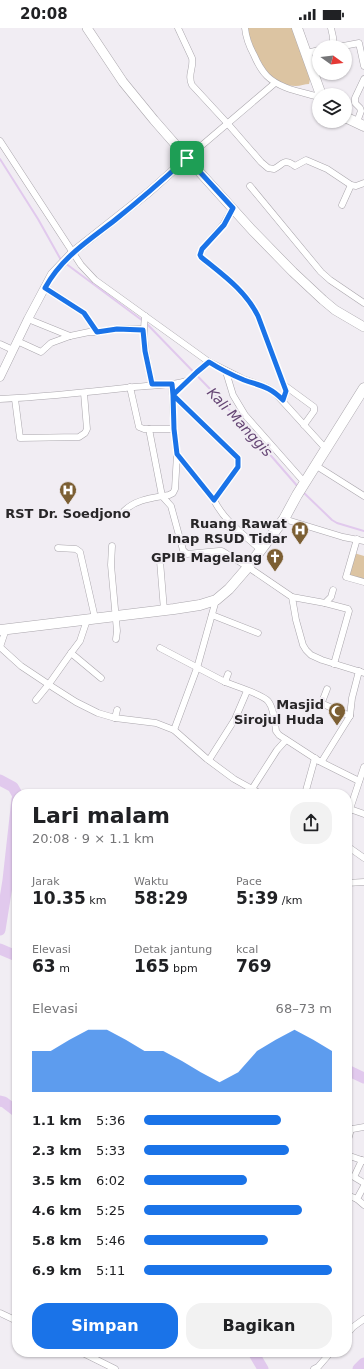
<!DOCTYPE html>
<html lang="id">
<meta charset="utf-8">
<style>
body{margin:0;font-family:"DejaVu Sans",sans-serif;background:#f2f2f2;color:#202124;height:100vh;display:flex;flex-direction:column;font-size:15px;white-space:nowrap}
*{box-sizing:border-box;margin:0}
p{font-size:13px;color:#757577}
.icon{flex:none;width:22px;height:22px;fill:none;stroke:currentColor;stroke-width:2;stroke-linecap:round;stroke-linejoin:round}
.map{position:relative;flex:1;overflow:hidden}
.sheet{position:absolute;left:12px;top:761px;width:340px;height:568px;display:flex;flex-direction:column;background:#fff;border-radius:16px;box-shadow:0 1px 3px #0004}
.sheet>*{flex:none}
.needle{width:26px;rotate:105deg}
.tools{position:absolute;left:312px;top:12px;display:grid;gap:8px}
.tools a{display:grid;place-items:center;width:40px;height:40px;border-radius:50%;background:#fff;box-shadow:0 1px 3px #0004;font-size:20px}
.pin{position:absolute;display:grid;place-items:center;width:34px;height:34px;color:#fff;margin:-17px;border-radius:8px;box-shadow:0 2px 6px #0006}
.round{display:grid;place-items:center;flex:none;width:42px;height:42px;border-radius:16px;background:#f2f2f2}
.headline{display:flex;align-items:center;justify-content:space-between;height:68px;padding:0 20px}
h1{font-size:22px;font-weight:800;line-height:30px}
.stats{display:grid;grid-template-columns:repeat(3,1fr);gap:6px;height:68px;padding:4px 20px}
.stats div{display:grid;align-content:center}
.stats b{font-size:17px;font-weight:800}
.stats small{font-size:11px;font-weight:400}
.stats p{font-size:11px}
.chart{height:112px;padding:8px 20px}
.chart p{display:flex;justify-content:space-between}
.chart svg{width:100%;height:72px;margin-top:4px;fill:#1a73e8;opacity:.7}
.primary-button{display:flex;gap:8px;margin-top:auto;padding:8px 20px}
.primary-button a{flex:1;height:46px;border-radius:16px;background:#1a73e8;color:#fff;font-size:16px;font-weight:800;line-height:46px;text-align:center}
.primary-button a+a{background:#f2f2f2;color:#202124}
ul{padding:0 20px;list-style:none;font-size:13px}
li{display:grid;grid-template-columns:64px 48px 1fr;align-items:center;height:30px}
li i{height:10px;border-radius:5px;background:#1a73e8}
.status{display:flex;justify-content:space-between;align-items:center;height:28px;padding:0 20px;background:#fff;direction:ltr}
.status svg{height:11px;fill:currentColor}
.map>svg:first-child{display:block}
</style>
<div class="status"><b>20:08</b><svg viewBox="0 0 49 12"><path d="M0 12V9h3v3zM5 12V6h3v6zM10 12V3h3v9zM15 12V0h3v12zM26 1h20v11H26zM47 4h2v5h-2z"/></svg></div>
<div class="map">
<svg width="364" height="1341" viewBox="0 0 364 1341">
<rect width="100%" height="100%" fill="#f1edf3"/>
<!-- green -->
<g fill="#dcc4a2">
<path d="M247,0h46l18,47 -2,9c-4,0 -9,2 -13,2 -32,0 -42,-33 -49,-58z"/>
<polygon points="354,525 364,528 364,551 348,547"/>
</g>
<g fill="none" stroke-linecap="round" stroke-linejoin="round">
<!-- stream -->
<g stroke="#e1c9ed" stroke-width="2">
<polyline points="0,131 38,191 61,232"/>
<polyline points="65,235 143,293"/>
<polyline points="147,296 211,362 266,422 299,460"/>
<polyline points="303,464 332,492 337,495 364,503"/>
</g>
<!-- river -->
<g stroke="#e1c9ed" stroke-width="11">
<polyline points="0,752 13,759 17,766"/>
<polyline points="0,902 8,852 17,771"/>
<polyline points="0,921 14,927 17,925"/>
<polyline points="347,1042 364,1050"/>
<polyline points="0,1073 4,1074 17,1084"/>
<polyline points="253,1324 263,1341"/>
<polyline points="358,1341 364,1335"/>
</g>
<!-- minor casing -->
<g stroke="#aaa6ac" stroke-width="7">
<g id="minor">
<path d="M178,0l14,30c2,10 -5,17 0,27l36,39 33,38 7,6 6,1c10,-5 9,-11 21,-3l11,-6 21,9 24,16 5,1 8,-3"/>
<path d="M245,0c1,10 4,18 9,27 3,7 7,15 13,21 13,13 35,16 52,21"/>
<polyline points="331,0 333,9 333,19"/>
<polyline points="338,19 359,15 364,38"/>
<polyline points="307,25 319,22"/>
<polyline points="357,94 361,83 360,80 355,75 355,70 364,51"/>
<polyline points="0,113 81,237 95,252 209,334 243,351 266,359 275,365 326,421"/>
<polyline points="187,130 275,55"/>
<polyline points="250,158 321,244 330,252 364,275"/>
<polyline points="342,177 351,157"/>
<path d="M233,180l-10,17 -21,24 -2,6 1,2c22,18 44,33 57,59l28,75 -3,10"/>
<polyline points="45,260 84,285 97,304"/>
<path d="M145,288c-3,24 2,45 7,68"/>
<polyline points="28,291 70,308"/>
<polyline points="17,313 41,324 51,315 70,308 89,304 97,304 117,301 143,301"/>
<polyline points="0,316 13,322"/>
<path d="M209,334l-12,10 -24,23 65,63v9l-24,33c10,21 30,35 47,50"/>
<polyline points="226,344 233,367 245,387 305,455"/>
<polyline points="284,357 314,379 314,383 304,397"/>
<polyline points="130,359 139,399 144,401 174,401"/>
<path d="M0,371c45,-2 90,-7 134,-12 17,-2 36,-1 52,-6"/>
<polyline points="15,371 20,410 79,409 85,405 87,401 84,365"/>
<polyline points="149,401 162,468 171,478 183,522 187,526 219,523 222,523 248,539 292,569 296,592 303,617 306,622 311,627 322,632 364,645"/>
<polyline points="177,426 214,472"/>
<polyline points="315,437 364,468"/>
<path d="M124,483c12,-12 29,-13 45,-16l4,-2 2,-4 2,-35 -3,-25 -2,-45"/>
<polyline points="284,491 343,509 364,513"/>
<polyline points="357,511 346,549 364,554"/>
<polyline points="112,518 111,537 117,603 116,611"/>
<polyline points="58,520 76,521 80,524 95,590"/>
<polyline points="160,533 164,582"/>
<polyline points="292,569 325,575 331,569 333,562"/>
<polyline points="325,575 348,581 349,583 334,636"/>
<polyline points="212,587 258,605"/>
<polyline points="0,619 21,638 54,660 76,674 98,685 115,690 156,695 174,702 207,731 234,751 261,766"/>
<polyline points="0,619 6,601"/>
<polyline points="160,620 225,654 228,646"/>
<polyline points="71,625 80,613 87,592"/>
<path d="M225,654c10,4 37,12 43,19 6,7 7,22 8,30l3,4 40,26h3l28,-45 2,-18 7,-27"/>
<polyline points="327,661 322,674 323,676 350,688"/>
<polyline points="36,672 49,656 71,625 101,650"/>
<polyline points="115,690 117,682"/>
<polyline points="174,702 197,640 216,572"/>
<polyline points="209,732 235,691 247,663"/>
<polyline points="319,733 359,753"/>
<polyline points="252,761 277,722 286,712"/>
<polyline points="145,765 147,766"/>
<polyline points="305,766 315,730"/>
<polyline points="350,781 364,786"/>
<polyline points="347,790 364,739"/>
<polyline points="347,818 364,830"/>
<polyline points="347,855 364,854"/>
<polyline points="347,1102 364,1099"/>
<polyline points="347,1116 351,1101"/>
<polyline points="347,1127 364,1133"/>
<polyline points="362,1132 354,1149 364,1155"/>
<polyline points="364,1158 357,1171 364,1177"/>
<polyline points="347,1167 357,1171"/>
<polyline points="0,1285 17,1293"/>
<polyline points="347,1306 353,1299 364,1291"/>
<polyline points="81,1324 115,1341"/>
<polyline points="314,1341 318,1339 331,1324"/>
</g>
</g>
<!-- tertiary casing -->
<g stroke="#aaa6ac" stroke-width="9">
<polyline id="tertiary" points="0,349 28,291 52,246 73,224 149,164 187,130"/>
</g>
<!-- secondary casing -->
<g stroke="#aaa6ac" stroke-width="10">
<polyline id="secondary" points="87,0 123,54 154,92 196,140 252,202 293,244 323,272 335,282 364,299"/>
</g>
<!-- primary casing -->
<g stroke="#aaa6ac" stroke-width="11">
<g id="primary">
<polyline points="297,0 321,67"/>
<polyline points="345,89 364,98"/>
</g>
</g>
<!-- trunk casing -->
<g stroke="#aaa6ac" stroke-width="11">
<polyline id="trunk" points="0,602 174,581 200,577 216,572 229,561 248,539 284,491 297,467 364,360"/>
</g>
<!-- minor -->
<use href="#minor" stroke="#fff" stroke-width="6"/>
<!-- tertiary -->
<use href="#tertiary" stroke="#fff" stroke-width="8"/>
<!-- secondary -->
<use href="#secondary" stroke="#fff" stroke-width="9"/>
<!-- primary -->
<use href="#primary" stroke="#fff" stroke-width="10"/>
<!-- trunk -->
<use href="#trunk" stroke="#fff" stroke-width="10"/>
</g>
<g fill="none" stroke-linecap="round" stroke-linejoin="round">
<!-- route casing -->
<g stroke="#fff" stroke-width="8">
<path id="route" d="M187,130c-23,21 -47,42 -72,62 -27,21 -53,37 -70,68l39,25 13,19 20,-3 26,1 2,21 7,33h20l1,11 65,63v9l-24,33 -37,-46 -3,-25 -1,-34 24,-23 12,-10c11,7 23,13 35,18 17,6 25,6 39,20l3,-9 -28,-75c-13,-26 -35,-41 -57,-59l-1,-2 2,-6 22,-24 9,-17 -46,-50"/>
</g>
<!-- route -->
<use href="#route" stroke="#1a73e8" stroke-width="5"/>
</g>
<!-- icons -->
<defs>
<g id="hospital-pin" transform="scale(0.9)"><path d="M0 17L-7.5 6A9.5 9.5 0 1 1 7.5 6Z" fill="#7c5f33" stroke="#f1edf3"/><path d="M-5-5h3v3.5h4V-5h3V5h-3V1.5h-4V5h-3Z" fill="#fff"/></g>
<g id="church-pin" transform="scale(0.9)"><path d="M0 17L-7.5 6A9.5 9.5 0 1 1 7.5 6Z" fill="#7c5f33" stroke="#f1edf3"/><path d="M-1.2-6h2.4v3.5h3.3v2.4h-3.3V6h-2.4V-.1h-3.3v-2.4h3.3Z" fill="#fff"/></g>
<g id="mosque-pin" transform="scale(0.9)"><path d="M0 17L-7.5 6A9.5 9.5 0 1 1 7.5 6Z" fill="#7c5f33" stroke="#f1edf3"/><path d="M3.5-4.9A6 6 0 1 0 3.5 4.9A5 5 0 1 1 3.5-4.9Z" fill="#fff"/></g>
</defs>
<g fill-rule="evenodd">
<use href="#hospital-pin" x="68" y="462"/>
<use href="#hospital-pin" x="300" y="502"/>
<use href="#church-pin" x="275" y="529"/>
<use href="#mosque-pin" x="337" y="683"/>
</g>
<g text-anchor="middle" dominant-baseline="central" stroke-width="4" stroke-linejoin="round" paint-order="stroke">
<!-- poi labels -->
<g font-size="13" font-weight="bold" fill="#282628" stroke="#f1edf3" text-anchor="end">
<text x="68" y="485" text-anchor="middle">RST Dr. Soedjono</text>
<text x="287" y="495">Ruang Rawat<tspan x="287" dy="15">Inap RSUD Tidar</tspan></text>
<text x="262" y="529">GPIB Magelang</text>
<text x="324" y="676">Masjid<tspan x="324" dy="15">Sirojul Huda</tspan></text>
</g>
<!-- water labels -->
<g font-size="14" font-style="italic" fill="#644473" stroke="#f1edf3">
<text transform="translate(240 394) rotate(47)">Kali Manggis</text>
</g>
</g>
</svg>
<div class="tools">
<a><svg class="needle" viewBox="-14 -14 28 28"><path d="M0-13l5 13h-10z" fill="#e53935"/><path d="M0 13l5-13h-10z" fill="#757577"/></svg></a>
<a><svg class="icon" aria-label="layers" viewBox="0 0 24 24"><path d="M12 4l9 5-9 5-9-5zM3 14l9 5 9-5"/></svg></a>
</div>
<div class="pin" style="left:187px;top:130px;background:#1e9e55"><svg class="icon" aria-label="arrive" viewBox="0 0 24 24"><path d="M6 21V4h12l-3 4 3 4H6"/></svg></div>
<section class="sheet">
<div class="headline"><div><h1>Lari malam</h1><p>20:08 · 9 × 1.1 km</p></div><a class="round"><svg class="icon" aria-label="share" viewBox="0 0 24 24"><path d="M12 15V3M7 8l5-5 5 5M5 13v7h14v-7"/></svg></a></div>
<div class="stats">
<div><p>Jarak</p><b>10.35<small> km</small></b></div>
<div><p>Waktu</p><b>58:29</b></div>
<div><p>Pace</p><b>5:39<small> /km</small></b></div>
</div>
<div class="stats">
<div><p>Elevasi</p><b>63<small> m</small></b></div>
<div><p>Detak jantung</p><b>165<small> bpm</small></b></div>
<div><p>kcal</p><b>769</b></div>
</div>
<div class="chart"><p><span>Elevasi</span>68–73 m</p>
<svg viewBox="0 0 160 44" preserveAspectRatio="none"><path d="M0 44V19L10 19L20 12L30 6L40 6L50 12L60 19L70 19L80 25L90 32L100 38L110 32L120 19L130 12L140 6L150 12L160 19V44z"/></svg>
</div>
<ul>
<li><b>1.1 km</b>5:36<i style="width:73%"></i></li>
<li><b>2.3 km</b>5:33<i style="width:77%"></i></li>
<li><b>3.5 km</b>6:02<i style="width:55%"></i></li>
<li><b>4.6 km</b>5:25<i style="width:84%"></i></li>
<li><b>5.8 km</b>5:46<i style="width:66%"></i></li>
<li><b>6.9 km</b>5:11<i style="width:100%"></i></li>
</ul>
<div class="primary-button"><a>Simpan</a><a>Bagikan</a></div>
</section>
</div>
